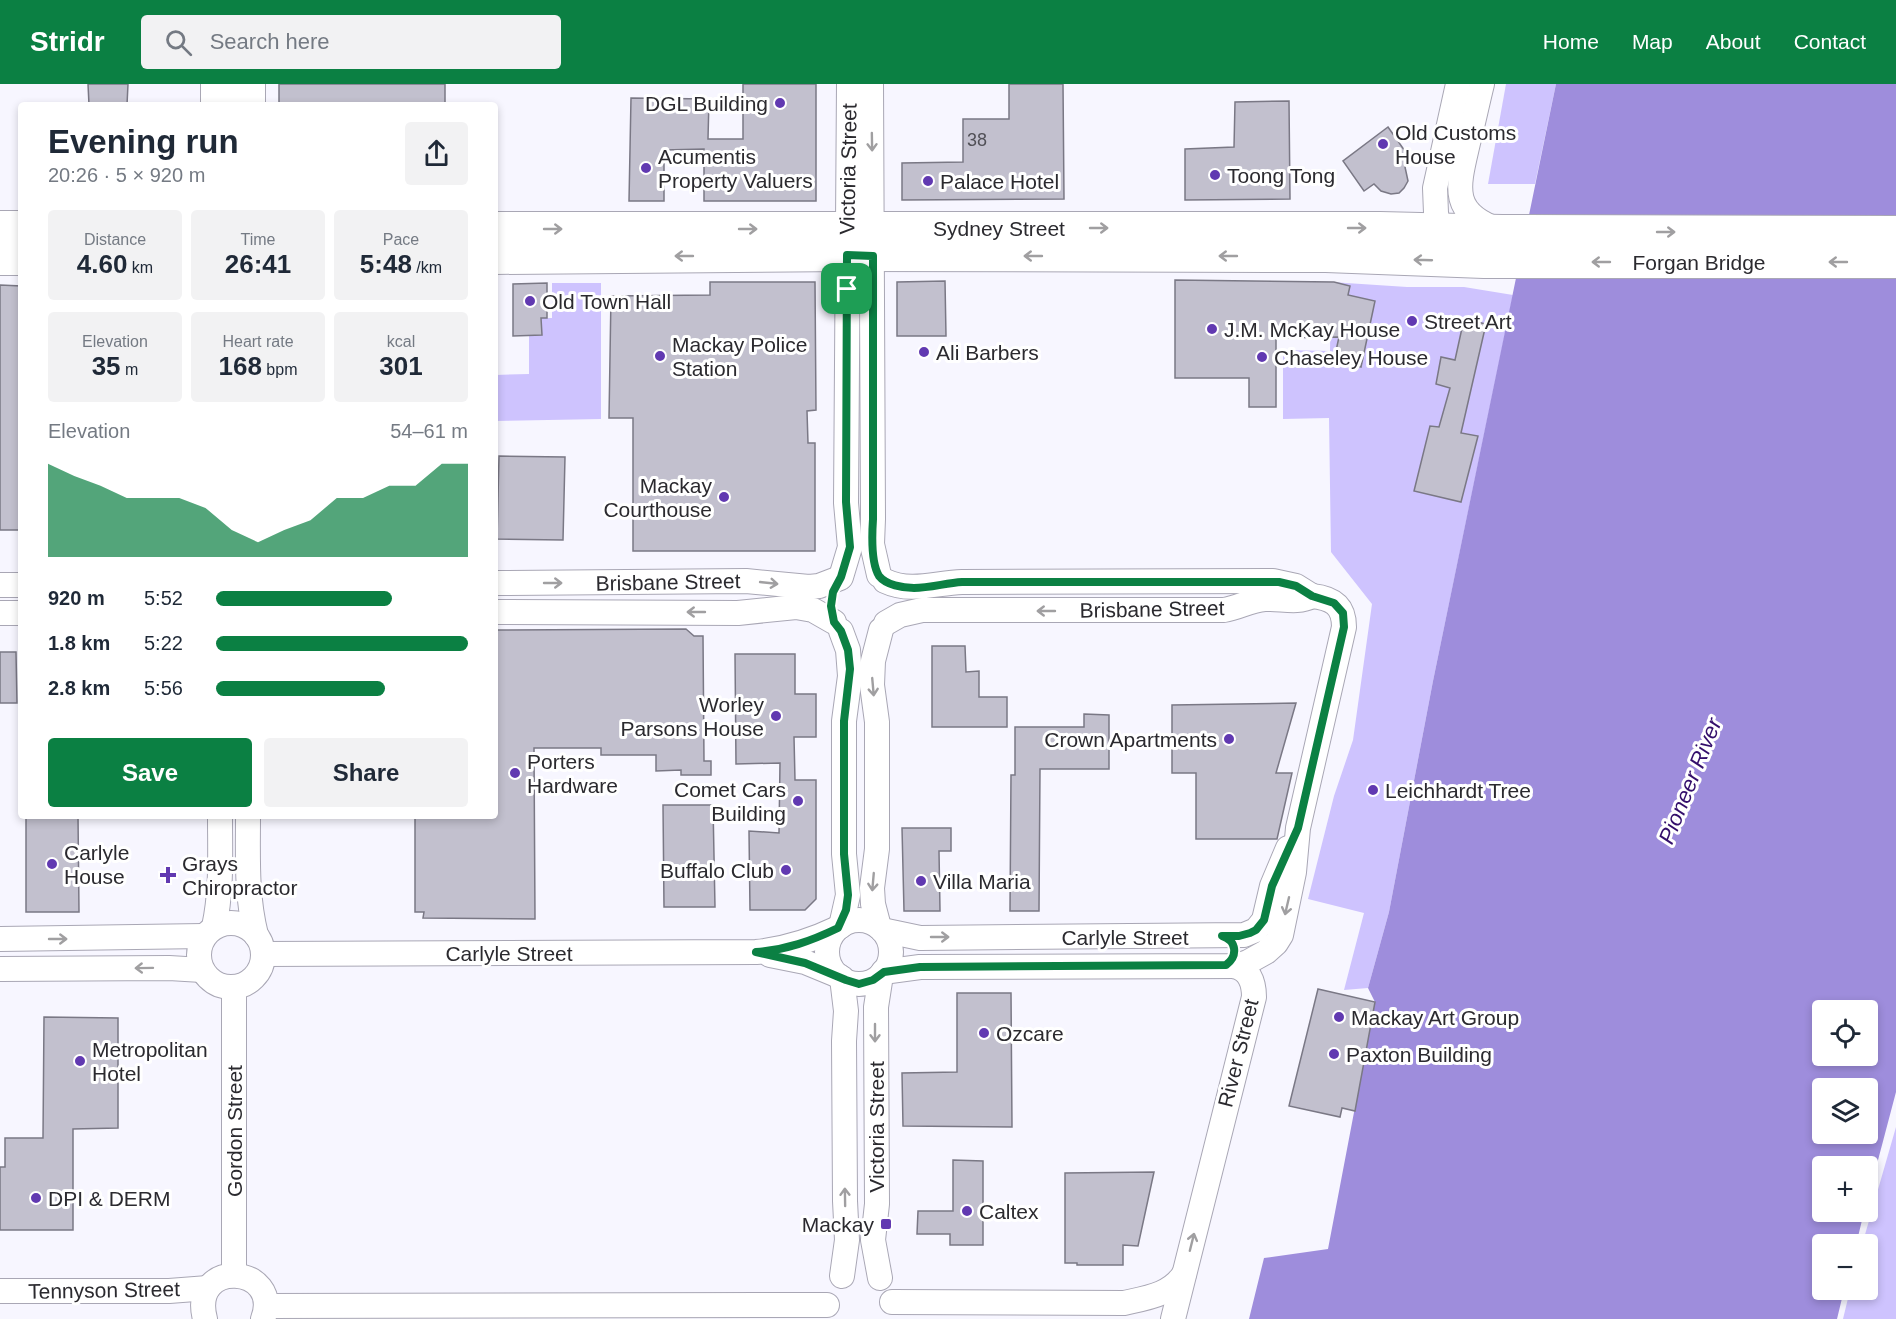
<!DOCTYPE html>
<meta charset="utf-8">
<style>
body{margin:0;font-family:Helvetica,sans-serif;background:#f2f2f3;color:#1f2937;height:100vh;display:flex;flex-direction:column;font-size:22px;white-space:nowrap}
*{box-sizing:border-box;margin:0}
p{font-size:20px;color:#747a83}
.icon{flex:none;width:33px;height:33px;fill:none;stroke:currentColor;stroke-width:2;stroke-linecap:round;stroke-linejoin:round}
.map{position:relative;flex:1;overflow:hidden}
.drawer{position:absolute;left:18px;top:18px;width:480px;height:717px;display:flex;flex-direction:column;background:#fff;border-radius:6px;box-shadow:0 3px 9px #0003}
.drawer>*{flex:none}
.buttons{position:absolute;left:1812px;top:916px;display:grid;gap:12px}
.buttons a{display:grid;place-items:center;width:66px;height:66px;border-radius:6px;background:#fff;box-shadow:0 3px 9px #0003;font-size:30px}
.pin{position:absolute;display:grid;place-items:center;width:51px;height:51px;color:#fff;margin:-26px;border-radius:12px;box-shadow:0 3px 9px #0006}
.round{display:grid;place-items:center;flex:none;width:63px;height:63px;border-radius:6px;background:#f2f2f3}
.overview{display:flex;align-items:center;justify-content:space-between;height:102px;padding:0 30px}
h1{font-size:33px;font-weight:600;line-height:45px}
.figures{display:grid;grid-template-columns:repeat(3,1fr);gap:9px;height:102px;padding:6px 30px}
.figures div{display:grid;align-content:center;border-radius:6px;background:#f2f2f3;text-align:center}
.figures b{font-size:26px;font-weight:600}
.figures small{font-size:16px;font-weight:400}
.figures p{font-size:16px}
.chart{height:168px;padding:12px 30px}
.chart p{display:flex;justify-content:space-between}
.chart svg{width:100%;height:108px;margin-top:6px;fill:#0b8043;opacity:.7}
.cta{display:flex;gap:12px;margin-top:auto;padding:12px 30px}
.cta a{flex:1;height:69px;border-radius:6px;background:#0b8043;color:#fff;font-size:24px;font-weight:600;line-height:69px;text-align:center}
.cta a+a{background:#f2f2f3;color:#1f2937}
ul{padding:0 30px;list-style:none;font-size:20px}
li{display:grid;grid-template-columns:96px 72px 1fr;align-items:center;height:45px}
li i{height:15px;border-radius:8px;background:#0b8043}
header{display:flex;align-items:center;gap:36px;box-sizing:border-box;height:84px;padding:0 30px;background:#0b8043;color:#fff}
header strong{font-size:28px}
nav{display:flex;gap:33px;margin-inline-start:auto;font-size:21px}
.search{width:420px;height:54px;background:#f2f2f3;display:flex;align-items:center;gap:15px;box-sizing:border-box;padding:0 21px;border-radius:6px;color:#747a83;font-size:22px}
.map>svg:first-child{display:block}
</style>
<header>
<strong>Stridr</strong>
<div class="search"><svg class="icon" aria-label="search" viewBox="0 0 24 24"><circle cx="10" cy="10" r="6"/><path d="M15 15l6 6"/></svg>Search here</div>
<nav><a>Home</a><a>Map</a><a>About</a><a>Contact</a></nav>
</header>
<div class="map">
<svg width="1896" height="1235" viewBox="0 0 1896 1235">
<rect width="100%" height="100%" fill="#f7f6ff"/>
<!-- green -->
<g fill="#cec3fe">
<polygon points="1506,0 1556,0 1535,100 1488,100"/>
<polygon points="1331,198 1407,203 1464,203 1513,211 1433,597 1389,828 1368,904 1344,906 1364,829 1308,815 1334,712 1353,656 1372,520 1331,468 1329,334 1283,335 1283,266 1330,267"/>
<polygon points="552,199 601,199 601,335 495,337 495,291 529,290 529,251 542,251 541,234 552,234"/>
<polygon points="1896,1043 1896,1235 1843,1235 1850,1206 1868,1206 1868,1161 1862,1161"/>
</g>
<!-- water -->
<path fill="#9e8ddc" fill-rule="evenodd" d="M1556,0h340v1008l-28,106v-31h-46v45h42l-8,33h-34v45h22l-7,29h-588l15,-61 64,-9 47,-247 -7,-14 21,-76 44,-231zM1822,927h46v45h-46zM1822,1005h46v45h-46z"/>
<!-- building -->
<g fill="#c2c0ce" stroke="#7a7885" stroke-width="1.5">
<polygon points="88,0 128,0 127,21 89,21"/>
<rect x="279" y="0" width="166" height="21"/>
<polygon points="743,0 816,0 816,117 704,117 704,65 664,66 664,117 629,117 631,14 709,15 708,55 743,55"/>
<polygon points="1009,0 1063,0 1064,115 902,116 902,79 963,78 963,35 1009,35"/>
<polygon points="1289,17 1290,115 1185,116 1185,65 1234,63 1235,18"/>
<polygon points="1388,43 1412,77 1405,83 1408,97 1404,104 1399,109 1391,110 1381,107 1374,100 1364,107 1343,77"/>
<polygon points="1175,196 1334,198 1350,202 1348,211 1375,217 1361,283 1334,276 1339,253 1276,254 1276,323 1249,323 1249,294 1175,294"/>
<polygon points="945,197 946,252 897,252 897,198"/>
<polygon points="710,198 815,198 816,326 807,327 808,359 815,359 815,467 633,467 633,334 609,334 611,212 710,211"/>
<polygon points="547,199 547,234 541,234 542,251 513,252 513,200"/>
<polygon points="0,201 21,202 21,446 0,446"/>
<polygon points="1464,235 1486,240 1461,349 1478,352 1461,418 1414,407 1430,342 1439,343 1450,304 1436,300 1441,273 1455,276"/>
<polygon points="499,372 565,373 563,456 497,455"/>
<polygon points="686,545 694,552 703,552 704,677 711,677 711,691 681,691 681,686 656,687 656,671 601,671 601,664 534,664 535,835 423,834 424,828 415,828 415,732 495,732 495,546"/>
<polygon points="932,562 965,562 966,588 979,587 979,613 1007,613 1007,643 932,643"/>
<polygon points="0,568 16,568 17,619 0,619"/>
<polygon points="735,570 795,570 795,610 816,610 816,653 794,653 795,696 816,696 816,815 805,826 750,826 749,747 779,749 780,679 736,680"/>
<polygon points="1296,619 1276,689 1292,689 1277,755 1196,755 1196,689 1172,689 1172,621"/>
<polygon points="1084,630 1109,631 1109,685 1040,685 1039,827 1010,827 1011,691 1015,691 1015,643 1084,643"/>
<polygon points="663,721 713,721 715,823 664,823"/>
<polygon points="26,732 78,732 79,828 26,828"/>
<polygon points="902,744 951,744 951,767 939,767 940,827 904,827"/>
<polygon points="1318,905 1375,918 1355,1027 1342,1024 1340,1033 1289,1022"/>
<polygon points="957,909 1011,909 1012,1043 903,1042 902,989 957,988"/>
<polygon points="44,933 118,934 118,1044 73,1045 73,1146 0,1146 0,1083 5,1083 5,1054 43,1054"/>
<polygon points="953,1076 983,1077 983,1161 950,1161 950,1150 917,1150 918,1127 953,1127"/>
<polygon points="1154,1088 1138,1162 1123,1161 1123,1181 1077,1181 1077,1179 1065,1179 1065,1089"/>
</g>
<g fill="none" stroke-linecap="round" stroke-linejoin="round">
<!-- minor casing -->
<g stroke="#a9a7b5" stroke-width="26">
<g id="minor">
<polyline points="871,0 873,435 872,460 879,491"/>
<path d="M1482,0c-5,20 -9,40 -14,59 -10,43 -19,70 31,87"/>
<polyline points="1439,145 1436,129 1435,104 1458,0"/>
<polyline points="841,493 850,463 846,419 849,0"/>
<path d="M885,497c26,12 50,2 77,1l311,-1 23,5 16,10"/>
<polyline points="495,499 746,497 809,503 819,502 840,494"/>
<polyline points="0,501 21,501"/>
<polyline points="495,528 738,529 796,523 813,526 834,538"/>
<polyline points="0,529 21,529"/>
<path d="M886,539l14,-8 22,-5h302c14,-2 26,-10 41,-11 16,-1 32,5 47,-3"/>
<path d="M248,732c0,41 -2,79 8,119"/>
<circle cx="859" cy="868" r="32"/>
<circle cx="231" cy="871" r="32"/>
<polyline points="841,842 848,811 844,770 844,637 850,592 848,566 841,547"/>
<path d="M214,843c8,-36 6,-74 6,-111"/>
<polyline points="879,843 873,820 872,804 877,765 877,638 872,601 873,577 881,546"/>
<polyline points="882,846 920,854 1244,851 1256,846 1264,836 1272,802 1288,764"/>
<polyline points="0,855 204,852"/>
<path d="M263,870l493,-2c30,-3 55,-11 82,-24"/>
<polyline points="770,871 805,878 839,892"/>
<polyline points="0,885 169,884 202,886"/>
<path d="M883,888l37,-5 317,-1 11,-4 18,-10 10,-9 5,-8 13,-63 4,-44 46,-201c0,-22 -12,-29 -32,-31"/>
<polyline points="842,894 846,927 844,957 845,1117 847,1156 842,1192"/>
<polyline points="234,903 234,1191"/>
<polyline points="880,1194 873,1156 877,1120 876,923 881,891"/>
<polyline points="0,1207 169,1207 208,1204"/>
<path d="M892,1218l232,1c22,-5 47,-8 60,-29"/>
<polyline points="266,1222 827,1221"/>
<path d="M205,1235c-16,-61 78,-54 58,0"/>
<path d="M1173,1235l81,-322c0,-15 -5,-29 -21,-31"/>
</g>
</g>
<!-- major casing -->
<g stroke="#a9a7b5" stroke-width="34">
<g id="major">
<polyline points="249,0 249,21"/>
<polyline points="217,21 217,0"/>
<polyline points="0,143 21,143"/>
<polyline points="495,144 1380,144 1502,147 1896,148"/>
<polyline points="495,174 847,171 1326,172 1484,178 1896,178"/>
<polyline points="0,175 21,175"/>
</g>
</g>
<!-- minor -->
<use href="#minor" stroke="#fff" stroke-width="24"/>
<!-- major -->
<use href="#major" stroke="#fff" stroke-width="32"/>
</g>
<!-- one-way arrows -->
<defs><path id="oneway-shaft" d="M-6 0H5M1.5-3L5.5 0L1.5 3" fill="none" stroke-width="1.6" stroke-linecap="round" stroke-linejoin="round" transform="scale(1.5)"/></defs>
<g stroke="#a09fa1">
<use href="#oneway-shaft" transform="translate(872 58) rotate(89)"/>
<use href="#oneway-shaft" transform="translate(1099 144)"/>
<use href="#oneway-shaft" transform="translate(1357 144)"/>
<use href="#oneway-shaft" transform="translate(553 145)"/>
<use href="#oneway-shaft" transform="translate(748 145)"/>
<use href="#oneway-shaft" transform="translate(1666 148)"/>
<use href="#oneway-shaft" transform="translate(684 172) rotate(180)"/>
<use href="#oneway-shaft" transform="translate(1033 172) rotate(-180)"/>
<use href="#oneway-shaft" transform="translate(1228 172) rotate(-180)"/>
<use href="#oneway-shaft" transform="translate(1423 176) rotate(-178)"/>
<use href="#oneway-shaft" transform="translate(1601 178) rotate(-180)"/>
<use href="#oneway-shaft" transform="translate(1838 178) rotate(-180)"/>
<use href="#oneway-shaft" transform="translate(553 499)"/>
<use href="#oneway-shaft" transform="translate(769 499) rotate(6)"/>
<use href="#oneway-shaft" transform="translate(1046 527) rotate(180)"/>
<use href="#oneway-shaft" transform="translate(696 528) rotate(-180)"/>
<use href="#oneway-shaft" transform="translate(873 603) rotate(85)"/>
<use href="#oneway-shaft" transform="translate(873 798) rotate(95)"/>
<use href="#oneway-shaft" transform="translate(1287 822) rotate(103)"/>
<use href="#oneway-shaft" transform="translate(940 853)"/>
<use href="#oneway-shaft" transform="translate(58 855)"/>
<use href="#oneway-shaft" transform="translate(144 884) rotate(179)"/>
<use href="#oneway-shaft" transform="translate(875 949) rotate(90)"/>
<use href="#oneway-shaft" transform="translate(845 1113) rotate(-91)"/>
<use href="#oneway-shaft" transform="translate(1192 1158) rotate(-76)"/>
</g>
<g fill="none" stroke-linecap="round" stroke-linejoin="round">
<!-- route casing -->
<g stroke="#fff" stroke-width="12">
<path id="route" d="M847,171l26,1v263c-1,15 -2,44 6,57 7,9 24,12 35,12 16,0 32,-5 48,-6h317l17,4 16,10 22,7 9,10 1,14 -46,201 -26,58 -8,34 -8,10 -6,3 -11,3h-17c15,5 16,20 4,29l-306,2 -36,5 -11,8 -14,4 -13,-4 -41,-17 -49,-11c30,-2 55,-11 82,-24l8,-18 2,-15 -4,-41v-133l6,-52 -2,-19 -7,-19 -7,-9 -3,-16 2,-14 8,-15 9,-30 -4,-45z"/>
</g>
<!-- route -->
<use href="#route" stroke="#0b8043" stroke-width="8"/>
</g>
<!-- markers -->
<g fill="#6139b1" stroke="#fff" stroke-width="2">
<circle cx="780" cy="19" r="6"/>
<circle cx="1383" cy="60" r="6"/>
<circle cx="646" cy="84" r="6"/>
<circle cx="1215" cy="91" r="6"/>
<circle cx="928" cy="97" r="6"/>
<circle cx="530" cy="217" r="6"/>
<circle cx="1412" cy="237" r="6"/>
<circle cx="1212" cy="245" r="6"/>
<circle cx="924" cy="268" r="6"/>
<circle cx="660" cy="272" r="6"/>
<circle cx="1262" cy="273" r="6"/>
<circle cx="724" cy="413" r="6"/>
<circle cx="776" cy="632" r="6"/>
<circle cx="1229" cy="655" r="6"/>
<circle cx="515" cy="689" r="6"/>
<circle cx="1373" cy="706" r="6"/>
<circle cx="798" cy="717" r="6"/>
<circle cx="52" cy="780" r="6"/>
<circle cx="786" cy="786" r="6"/>
<path d="M165 782h6v6h6v6h-6v6h-6v-6h-6v-6h6z"/>
<circle cx="921" cy="797" r="6"/>
<circle cx="1339" cy="933" r="6"/>
<circle cx="984" cy="949" r="6"/>
<circle cx="1334" cy="970" r="6"/>
<circle cx="80" cy="977" r="6"/>
<circle cx="36" cy="1114" r="6"/>
<circle cx="967" cy="1127" r="6"/>
<rect x="880" y="1134" width="12" height="12" rx="3"/>
</g>
<g text-anchor="middle" dominant-baseline="central" stroke-width="6" stroke-linejoin="round" paint-order="stroke">
<!-- number labels -->
<g font-size="18" fill="#515057">
<text x="977" y="56">38</text>
</g>
<!-- poi labels -->
<g font-size="21" fill="#2b2a2f" stroke="#fff" text-anchor="start">
<text x="768" y="19" text-anchor="end">DGL Building</text>
<text x="1395" y="48">Old Customs<tspan x="1395" dy="24">House</tspan></text>
<text x="658" y="72">Acumentis<tspan x="658" dy="24">Property Valuers</tspan></text>
<text x="1227" y="91">Toong Tong</text>
<text x="940" y="97">Palace Hotel</text>
<text x="542" y="217">Old Town Hall</text>
<text x="1424" y="237">Street Art</text>
<text x="1224" y="245">J.M. McKay House</text>
<text x="672" y="260">Mackay Police<tspan x="672" dy="24">Station</tspan></text>
<text x="936" y="268">Ali Barbers</text>
<text x="1274" y="273">Chaseley House</text>
<text x="712" y="401" text-anchor="end">Mackay<tspan x="712" dy="24">Courthouse</tspan></text>
<text x="764" y="620" text-anchor="end">Worley<tspan x="764" dy="24">Parsons House</tspan></text>
<text x="1217" y="655" text-anchor="end">Crown Apartments</text>
<text x="527" y="677">Porters<tspan x="527" dy="24">Hardware</tspan></text>
<text x="786" y="705" text-anchor="end">Comet Cars<tspan x="786" dy="24">Building</tspan></text>
<text x="1385" y="706">Leichhardt Tree</text>
<text x="64" y="768">Carlyle<tspan x="64" dy="24">House</tspan></text>
<text x="182" y="779">Grays<tspan x="182" dy="24">Chiropractor</tspan></text>
<text x="774" y="786" text-anchor="end">Buffalo Club</text>
<text x="933" y="797">Villa Maria</text>
<text x="1351" y="933">Mackay Art Group</text>
<text x="996" y="949">Ozcare</text>
<text x="92" y="965">Metropolitan<tspan x="92" dy="24">Hotel</tspan></text>
<text x="1346" y="970">Paxton Building</text>
<text x="48" y="1114">DPI &amp; DERM</text>
<text x="979" y="1127">Caltex</text>
<text x="874" y="1140" text-anchor="end">Mackay</text>
</g>
<!-- street labels -->
<g font-size="21" fill="#2b2a2f" stroke="#fff">
<text transform="translate(848 85) rotate(-89)">Victoria Street</text>
<text x="999" y="144">Sydney Street</text>
<text x="1699" y="178">Forgan Bridge</text>
<text transform="translate(668 498) rotate(-1)">Brisbane Street</text>
<text transform="translate(1152 525) rotate(-1)">Brisbane Street</text>
<text x="1125" y="853">Carlyle Street</text>
<text x="509" y="869">Carlyle Street</text>
<text transform="translate(1238 969) rotate(-76)">River Street</text>
<text transform="translate(876 1043) rotate(-90)">Victoria Street</text>
<text transform="translate(234 1047) rotate(-90)">Gordon Street</text>
<text transform="translate(104 1206) rotate(-1)">Tennyson Street</text>
</g>
<!-- water labels -->
<g font-size="22" font-style="italic" fill="#330e6b" stroke="#fff">
<text transform="translate(1690 697) rotate(-68)">Pioneer River</text>
</g>
</g>
</svg>
<div class="buttons">
<a><svg class="icon" aria-label="locate" viewBox="0 0 24 24"><circle cx="12" cy="12" r="6"/><path d="M12 2v4M12 18v4M2 12h4M18 12h4"/></svg></a>
<a><svg class="icon" aria-label="layers" viewBox="0 0 24 24"><path d="M12 4l9 5-9 5-9-5zM3 14l9 5 9-5"/></svg></a>
<a>+</a>
<a>−</a>
</div>
<div class="pin" style="left:847px;top:205px;background:#1e9e55"><svg class="icon" aria-label="arrive" viewBox="0 0 24 24"><path d="M6 21V4h12l-3 4 3 4H6"/></svg></div>
<section class="drawer">
<div class="overview"><div><h1>Evening run</h1><p>20:26 · 5 × 920 m</p></div><a class="round"><svg class="icon" aria-label="share" viewBox="0 0 24 24"><path d="M12 15V3M7 8l5-5 5 5M5 13v7h14v-7"/></svg></a></div>
<div class="figures">
<div><p>Distance</p><b>4.60<small> km</small></b></div>
<div><p>Time</p><b>26:41</b></div>
<div><p>Pace</p><b>5:48<small> /km</small></b></div>
</div>
<div class="figures">
<div><p>Elevation</p><b>35<small> m</small></b></div>
<div><p>Heart rate</p><b>168<small> bpm</small></b></div>
<div><p>kcal</p><b>301</b></div>
</div>
<div class="chart"><p><span>Elevation</span>54–61 m</p>
<svg viewBox="0 0 160 44" preserveAspectRatio="none"><path d="M0 44V6L10 11L20 15L30 20L40 20L50 20L60 24L70 33L80 38L90 33L100 29L110 20L120 20L130 15L140 15L150 6L160 6V44z"/></svg>
</div>
<ul>
<li><b>920 m</b>5:52<i style="width:70%"></i></li>
<li><b>1.8 km</b>5:22<i style="width:100%"></i></li>
<li><b>2.8 km</b>5:56<i style="width:67%"></i></li>
</ul>
<div class="cta"><a>Save</a><a>Share</a></div>
</section>
</div>
